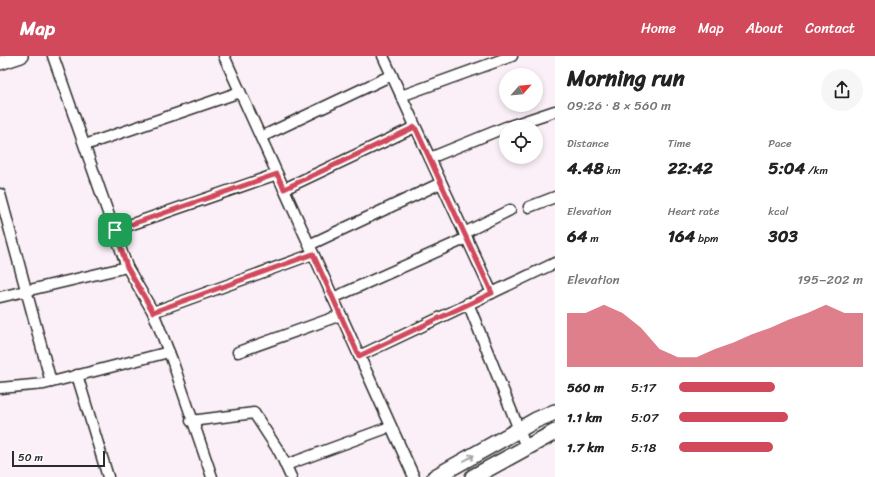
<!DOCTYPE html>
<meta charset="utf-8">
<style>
body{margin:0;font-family:Sriracha,sans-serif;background:#f6f6f6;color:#222;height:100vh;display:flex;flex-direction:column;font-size:15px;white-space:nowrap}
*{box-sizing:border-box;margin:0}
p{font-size:13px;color:#767676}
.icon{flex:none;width:22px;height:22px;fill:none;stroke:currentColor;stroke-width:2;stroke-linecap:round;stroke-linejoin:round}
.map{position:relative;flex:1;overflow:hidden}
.details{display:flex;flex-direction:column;background:#fff;width:320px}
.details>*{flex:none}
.needle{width:26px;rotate:63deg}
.buttons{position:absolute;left:499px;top:12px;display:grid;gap:8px}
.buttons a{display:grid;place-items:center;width:44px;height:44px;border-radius:50%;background:#fff;box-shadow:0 2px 6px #0003;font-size:20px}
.scale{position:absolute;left:12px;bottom:10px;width:93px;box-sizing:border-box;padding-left:4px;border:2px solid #2b2b2b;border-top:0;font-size:11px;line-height:14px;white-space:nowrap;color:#2b2b2b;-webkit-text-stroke:3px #fff;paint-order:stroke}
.pin{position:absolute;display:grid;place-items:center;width:34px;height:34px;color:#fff;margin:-17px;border-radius:8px;box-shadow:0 2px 6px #0006}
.round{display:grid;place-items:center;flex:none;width:42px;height:42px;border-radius:21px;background:#f6f6f6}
.head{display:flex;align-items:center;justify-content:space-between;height:68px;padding:0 12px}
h1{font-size:22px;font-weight:700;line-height:30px}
.metrics{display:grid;grid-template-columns:repeat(3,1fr);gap:6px;height:68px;padding:4px 12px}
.metrics div{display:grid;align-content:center}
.metrics b{font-size:17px;font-weight:700}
.metrics small{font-size:11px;font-weight:400}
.metrics p{font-size:11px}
.chart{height:112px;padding:8px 12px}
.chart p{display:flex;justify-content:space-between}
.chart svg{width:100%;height:72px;margin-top:4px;fill:#d1495b;opacity:.7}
ul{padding:0 12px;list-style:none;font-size:13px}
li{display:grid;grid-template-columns:64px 48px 1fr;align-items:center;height:30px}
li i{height:10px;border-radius:5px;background:#d1495b}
header{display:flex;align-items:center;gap:24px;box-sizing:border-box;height:56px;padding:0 20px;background:#d1495b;color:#fff}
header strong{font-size:19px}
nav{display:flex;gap:22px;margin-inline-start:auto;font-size:14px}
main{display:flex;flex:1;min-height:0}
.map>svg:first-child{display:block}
</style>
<header>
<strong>Map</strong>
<nav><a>Home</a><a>Map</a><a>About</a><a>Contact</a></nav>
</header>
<main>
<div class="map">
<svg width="555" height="421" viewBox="0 0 555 421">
<rect width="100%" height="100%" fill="#fbf0f7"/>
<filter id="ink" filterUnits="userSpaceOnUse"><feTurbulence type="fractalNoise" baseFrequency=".025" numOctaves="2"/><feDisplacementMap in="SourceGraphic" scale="8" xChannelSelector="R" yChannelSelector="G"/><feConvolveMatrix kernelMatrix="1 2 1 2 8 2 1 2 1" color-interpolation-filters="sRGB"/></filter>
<g filter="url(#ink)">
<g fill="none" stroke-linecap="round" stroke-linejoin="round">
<!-- minor casing -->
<g stroke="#2b2b2b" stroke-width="13">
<g id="minor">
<polyline points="53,0 127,211 153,256 172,304 212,421"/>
<polyline points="224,0 414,421"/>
<polyline points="383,0 492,237"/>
<polyline points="401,40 512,0"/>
<polyline points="507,71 555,55"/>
<polyline points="261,81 392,19"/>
<polyline points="85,89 240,36"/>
<polyline points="430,102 506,71"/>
<polyline points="284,133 415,71"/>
<polyline points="0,138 51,326"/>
<polyline points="529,151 555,141"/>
<polyline points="115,174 277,118"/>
<polyline points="464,177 510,154"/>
<polyline points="309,189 441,127"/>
<polyline points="0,241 127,211"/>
<polyline points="333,242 467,182"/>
<polyline points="468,247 526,391"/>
<polyline points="153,256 313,198"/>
<polyline points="238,296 341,259"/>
<polyline points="359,300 555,207"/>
<polyline points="77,319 108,421"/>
<polyline points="0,332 44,328 169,296"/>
<polyline points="191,365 254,357 280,397 291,421"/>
<polyline points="286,409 384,373"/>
</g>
</g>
<!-- tertiary casing -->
<g stroke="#2b2b2b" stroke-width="16">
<polyline id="tertiary" points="0,7 21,0"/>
</g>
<!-- secondary casing -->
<g stroke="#2b2b2b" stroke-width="18">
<g id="secondary">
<polyline points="435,421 536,364 555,356"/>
<polyline points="473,421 555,376"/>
</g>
</g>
<!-- minor -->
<use href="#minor" stroke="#fff" stroke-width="10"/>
<!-- tertiary -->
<use href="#tertiary" stroke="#fff" stroke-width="13"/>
<!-- secondary -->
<use href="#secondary" stroke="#fff" stroke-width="15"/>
</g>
<!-- one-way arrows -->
<defs><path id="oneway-shaft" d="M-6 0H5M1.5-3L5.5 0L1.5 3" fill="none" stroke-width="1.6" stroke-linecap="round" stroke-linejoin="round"/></defs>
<use stroke="#a0a0a0" href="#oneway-shaft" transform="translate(469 402) rotate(-30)"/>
</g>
<g fill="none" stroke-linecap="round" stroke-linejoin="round" filter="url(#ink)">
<!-- route casing -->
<g stroke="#fff" stroke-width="8">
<polygon id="route" points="415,71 492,237 359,300 313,198 153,256 127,211 115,174 277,118 284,133"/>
</g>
<!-- route -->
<use href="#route" stroke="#d1495b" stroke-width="5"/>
</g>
</svg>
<div class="buttons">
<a><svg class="needle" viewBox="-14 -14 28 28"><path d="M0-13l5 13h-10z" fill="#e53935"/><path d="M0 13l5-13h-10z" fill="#767676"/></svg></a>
<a><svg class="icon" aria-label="locate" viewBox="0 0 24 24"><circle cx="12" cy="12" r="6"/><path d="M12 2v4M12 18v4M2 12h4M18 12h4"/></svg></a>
</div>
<div class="scale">50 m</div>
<div class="pin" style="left:115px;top:174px;background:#1e9e55"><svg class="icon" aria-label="arrive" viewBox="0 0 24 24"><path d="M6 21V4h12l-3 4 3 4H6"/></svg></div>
</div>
<section class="details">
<div class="head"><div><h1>Morning run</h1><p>09:26 · 8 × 560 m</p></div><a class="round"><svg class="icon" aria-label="share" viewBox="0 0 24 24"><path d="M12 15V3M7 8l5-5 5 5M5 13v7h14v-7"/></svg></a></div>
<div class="metrics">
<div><p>Distance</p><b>4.48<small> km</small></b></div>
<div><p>Time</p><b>22:42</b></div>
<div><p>Pace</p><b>5:04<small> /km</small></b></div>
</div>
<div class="metrics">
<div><p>Elevation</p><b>64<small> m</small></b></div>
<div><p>Heart rate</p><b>164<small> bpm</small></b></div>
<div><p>kcal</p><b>303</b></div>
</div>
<div class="chart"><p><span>Elevation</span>195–202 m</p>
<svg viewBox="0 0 160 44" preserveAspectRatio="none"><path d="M0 44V11L10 11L20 6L30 11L40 20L50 33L60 38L70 38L80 33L90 29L100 24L110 20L120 15L130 11L140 6L150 11L160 11V44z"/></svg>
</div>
<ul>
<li><b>560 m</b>5:17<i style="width:52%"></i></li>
<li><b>1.1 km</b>5:07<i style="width:59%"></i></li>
<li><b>1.7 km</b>5:18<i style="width:51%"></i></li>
</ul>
</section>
</main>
